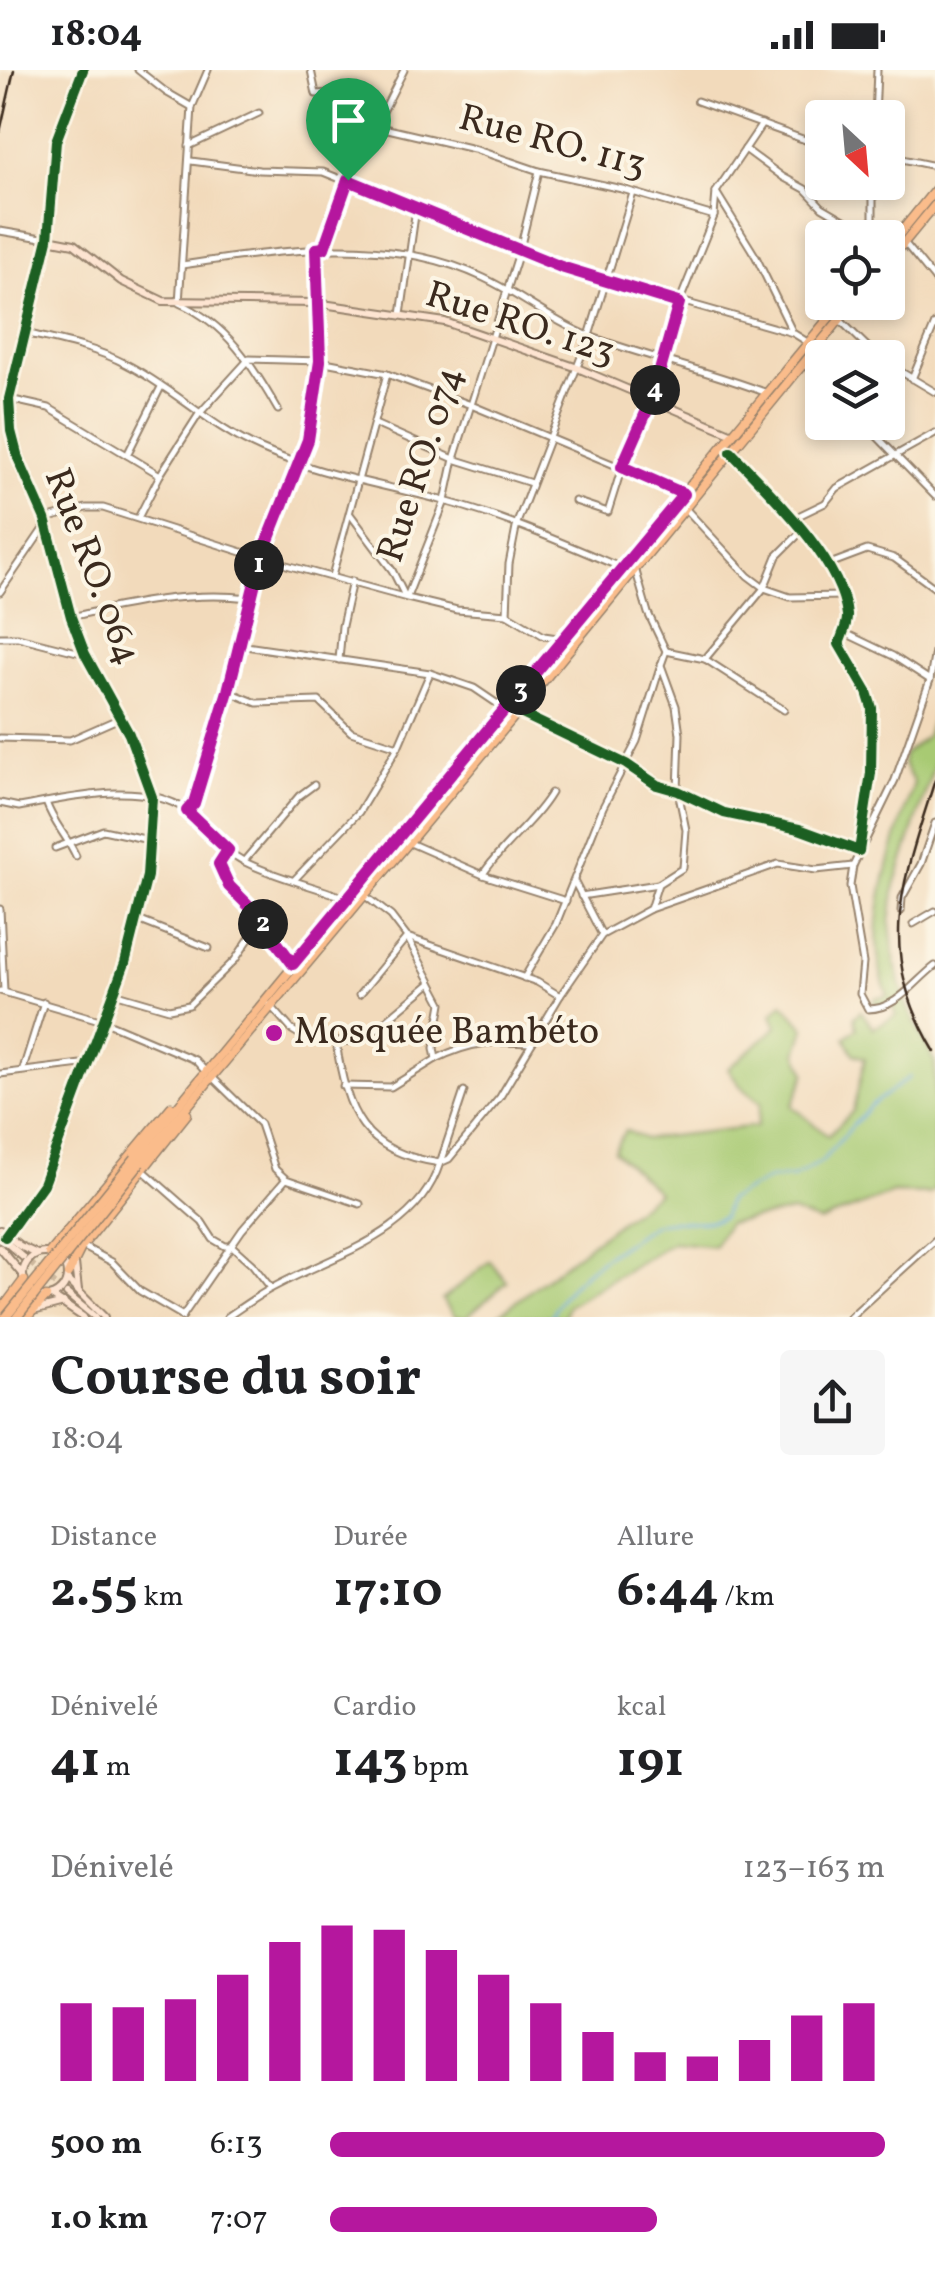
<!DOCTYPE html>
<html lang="fr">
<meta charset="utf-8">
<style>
body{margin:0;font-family:Vollkorn,serif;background:#f6f6f6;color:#202124;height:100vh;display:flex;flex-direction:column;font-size:38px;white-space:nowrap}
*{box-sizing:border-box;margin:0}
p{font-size:32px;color:#757577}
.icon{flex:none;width:55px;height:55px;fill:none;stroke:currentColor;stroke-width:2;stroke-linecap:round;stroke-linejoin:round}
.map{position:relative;height:1247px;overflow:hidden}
.sheet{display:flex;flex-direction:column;background:#fff;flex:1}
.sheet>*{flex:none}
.needle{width:65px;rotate:154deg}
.tools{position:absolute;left:805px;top:30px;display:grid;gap:20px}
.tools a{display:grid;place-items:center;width:100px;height:100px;border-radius:10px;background:#fff;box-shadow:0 5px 15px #0003;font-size:50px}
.pin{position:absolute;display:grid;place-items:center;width:85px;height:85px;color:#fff;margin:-102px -42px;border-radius:50% 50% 50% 0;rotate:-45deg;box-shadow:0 0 10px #0007}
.pin .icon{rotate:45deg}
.km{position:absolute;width:50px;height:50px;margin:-25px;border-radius:50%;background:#222;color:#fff;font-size:28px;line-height:50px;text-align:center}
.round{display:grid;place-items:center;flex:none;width:105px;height:105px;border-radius:10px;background:#f6f6f6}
.summary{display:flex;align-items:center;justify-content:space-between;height:170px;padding:0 50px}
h1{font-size:55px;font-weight:700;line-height:75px}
.metrics{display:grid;grid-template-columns:repeat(3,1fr);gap:15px;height:170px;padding:10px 50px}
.metrics div{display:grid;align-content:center}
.metrics b{font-size:50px;font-weight:700}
.metrics small{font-size:28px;font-weight:400}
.metrics p{font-size:28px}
.chart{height:280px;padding:20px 50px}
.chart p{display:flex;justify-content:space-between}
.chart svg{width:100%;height:180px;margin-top:10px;stroke:#b5179e;stroke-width:6}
ul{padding:0 50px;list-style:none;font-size:32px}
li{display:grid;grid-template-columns:160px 120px 1fr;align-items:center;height:75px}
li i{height:25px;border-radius:12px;background:#b5179e}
.status{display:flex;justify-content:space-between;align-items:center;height:70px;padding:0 50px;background:#fff;direction:ltr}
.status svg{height:28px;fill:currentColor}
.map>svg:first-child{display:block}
</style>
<div class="status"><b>18:04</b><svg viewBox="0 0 49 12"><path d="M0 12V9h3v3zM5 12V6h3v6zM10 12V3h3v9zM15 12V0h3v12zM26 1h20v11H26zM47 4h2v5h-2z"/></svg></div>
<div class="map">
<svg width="935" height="1247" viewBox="0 0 935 1247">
<rect width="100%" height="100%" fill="#fcf5e5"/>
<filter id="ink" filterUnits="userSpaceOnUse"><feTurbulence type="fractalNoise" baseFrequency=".01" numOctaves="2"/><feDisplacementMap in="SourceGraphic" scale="20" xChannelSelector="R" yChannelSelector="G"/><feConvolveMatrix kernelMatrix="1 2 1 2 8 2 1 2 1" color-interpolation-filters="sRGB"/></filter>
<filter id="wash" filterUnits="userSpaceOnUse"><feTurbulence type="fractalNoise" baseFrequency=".0048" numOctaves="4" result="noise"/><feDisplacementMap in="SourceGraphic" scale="40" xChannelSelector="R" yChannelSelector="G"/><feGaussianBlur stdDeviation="2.25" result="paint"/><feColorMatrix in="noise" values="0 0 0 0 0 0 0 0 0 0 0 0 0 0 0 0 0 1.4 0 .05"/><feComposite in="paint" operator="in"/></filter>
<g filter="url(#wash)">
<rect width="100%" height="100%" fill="#f2dabb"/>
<!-- green -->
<g fill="#a8ca73" stroke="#727a48" stroke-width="2.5">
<path d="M935,640v53l-40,122 -5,39 5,40 11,40 29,59v127l-6,4 -36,-1 -74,29 -27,-10 -64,11 -14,23 -41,-4 -105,64 -4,11h-68l162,-125 -44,-41 11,-21 20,9 112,-13 4,-23 -19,-15 -14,-19 49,-42 -5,-13 11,-11 22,25 -8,25 9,20 -14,33 36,30 25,-25 12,-53 -11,-4 -9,-16 12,-10 -3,-11 7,-6 12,17 23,-12 -4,-12 -19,1 2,-7 13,-2c-28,-67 5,-148 26,-213l-11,-19 1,-10 22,-17z"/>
<polygon points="490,1191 507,1212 466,1247 456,1247 442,1230"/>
</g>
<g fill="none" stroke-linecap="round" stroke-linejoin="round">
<!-- stream -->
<path stroke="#68a9db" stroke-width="2.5" d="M551,1247c17,-42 64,-65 100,-91 22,-11 49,2 72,-9l5,-17 41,-21 25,-2 27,-15 49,-56 40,-29"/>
</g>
</g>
<g filter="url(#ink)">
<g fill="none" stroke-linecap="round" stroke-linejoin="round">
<!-- secondary-tunnel -->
<polyline stroke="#cdb79c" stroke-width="6" stroke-dasharray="6 3" stroke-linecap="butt" points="23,1187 67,1224"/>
<!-- street casing -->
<g stroke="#96826c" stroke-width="9">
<g id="street">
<polyline points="138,0 166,22 192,37"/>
<path d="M208,0l-16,37 -13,196c48,21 74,63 99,107"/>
<polyline points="311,0 316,24 334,23 380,41"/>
<polyline points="697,31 822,76"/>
<polyline points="875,48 877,0"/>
<polyline points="375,56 474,79 539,101 622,119 714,146"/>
<polyline points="189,76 259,43"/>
<polyline points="745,79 783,107 805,119 822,137 873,167"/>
<polyline points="888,86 935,96"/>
<polyline points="191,91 259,100 323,102 561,197 793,263 809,273"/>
<polyline points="716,122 756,187 793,263"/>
<polyline points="0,161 48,169"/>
<polyline points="873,168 873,112"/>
<polyline points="904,172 935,210"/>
<polyline points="325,178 348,111 404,0"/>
<path d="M182,195c99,-15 209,-32 302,13 38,18 69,44 108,59 58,21 118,34 175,56"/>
<polyline points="401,245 416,138"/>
<polyline points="839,249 879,288"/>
<path d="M24,263c35,8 70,14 102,31 47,24 86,64 135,85 58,26 122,35 183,52 61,16 119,42 178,67"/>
<polyline points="888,294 935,322"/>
<polyline points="805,295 822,313"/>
<polyline points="912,309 935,254"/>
<polyline points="9,329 49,338 160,405 138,448"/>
<polyline points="863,352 935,426"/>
<polyline points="375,354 454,389 531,413"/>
<polyline points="127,385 161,317"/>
<polyline points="160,405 199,344 249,289 320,291 387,304 471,335 684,424"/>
<polyline points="575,431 608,442 622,397 652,329 679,233 714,146 716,122 762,54"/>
<polyline points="685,438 748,506 764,518 705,589"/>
<polyline points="350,444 392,500 405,526"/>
<polyline points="794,448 825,433 837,418 935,363"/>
<polyline points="45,449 86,438 103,438 261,488 407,528 457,540 507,544 544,566 564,569"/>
<polyline points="802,461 777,486 764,518 790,527 842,526"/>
<polyline points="827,495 867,480 894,488 935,518"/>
<polyline points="332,506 387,304"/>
<polyline points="0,522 45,456"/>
<polyline points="407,527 445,431 454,389 520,179 539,101"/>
<polyline points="507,544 509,494 517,453 589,266 633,123"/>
<path d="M71,547c58,-14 120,-26 179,-19"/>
<polyline points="843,562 893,586 930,610"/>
<polyline points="0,567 18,567 85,584"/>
<polyline points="239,575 430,603 474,618 505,639"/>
<polyline points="666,581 705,589 784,640"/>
<path d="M935,581l-5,29 -35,100 -42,86 -3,20 13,77 -3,31 8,15c29,0 46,-27 67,-43"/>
<polyline points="339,590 342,556 352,511"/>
<polyline points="227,621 257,633 319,631 351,662 398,677"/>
<path d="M518,642l108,52 31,21 21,6 46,22 75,16 60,22 12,-78 1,-65 -5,-16 -28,-48c3,-9 9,-20 8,-29 -6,-56 -79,-124 -116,-163"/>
<polyline points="0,668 70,670 120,648"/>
<path d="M46,732c7,21 21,34 30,54"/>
<path d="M0,733l19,4c51,-9 122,-28 167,3 22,15 35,40 59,52 32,16 70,24 103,37"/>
<polyline points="187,741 193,733 227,621 261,488 308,369 320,291 316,179"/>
<polyline points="410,773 483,805 566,831"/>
<polyline points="55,778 103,760 149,770"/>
<polyline points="228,780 219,795 229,816 251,838 293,893"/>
<polyline points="244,791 299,726 314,715"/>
<path d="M483,804c20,-30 50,-51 68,-81"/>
<polyline points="295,809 359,742 398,677 430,603"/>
<polyline points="574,811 602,865"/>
<path d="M364,825l27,21 16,21 35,66 -8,45 2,11c36,-18 57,-18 96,-16"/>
<polyline points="581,826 658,814 683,798 686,760 678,721 680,664 676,636 661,595 666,581 648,543 635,498"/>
<polyline points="0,839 4,921"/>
<polyline points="650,839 778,794 816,800 853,796"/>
<polyline points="901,841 902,828 921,794 935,753"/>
<polyline points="138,850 209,878"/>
<polyline points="913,854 935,841"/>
<polyline points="524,908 556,854 603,737 637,671 660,598"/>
<polyline points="0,921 103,951 195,990 205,1001"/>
<polyline points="114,923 169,939 189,935 235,890 261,851"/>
<polyline points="359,925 407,867 537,912 560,926"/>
<polyline points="270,935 292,960 310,971 344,972 365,968 431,913"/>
<path d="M336,972c11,72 26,110 104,121l24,-72"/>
<polyline points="23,999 44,932"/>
<polyline points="0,1004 89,993"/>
<polyline points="213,1008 260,1054 275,1099 286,1109 360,1134"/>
<polyline points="343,1016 391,1017 436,989"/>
<polyline points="144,1101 202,1152 213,1169 225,1176 232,1176 252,1194 271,1218"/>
<polyline points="82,1176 112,1192 140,1221 183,1246"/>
<polyline points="182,1247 242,1160 286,1109"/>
<path d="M227,1247c15,-10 31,-22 47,-30 59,-32 143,-52 166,-124l9,-4 51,-62 60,-101 42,-61 48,-26 8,-25"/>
<polyline points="850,1247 935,1170"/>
</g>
</g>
<!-- secondary casing -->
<g stroke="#96826c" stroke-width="10">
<g id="secondary">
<polyline points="48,169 74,174 121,211 163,231 316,233 445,252 575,297 733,364"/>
<polyline points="0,1160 20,1176 37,1184"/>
<polyline points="5,1167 43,1114 125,893 147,806 152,727 129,664 85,584 71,547 45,449 18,388 11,361 9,329 48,169 56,71 83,0"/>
<polyline points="1,1168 23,1187"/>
<polyline points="0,1178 22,1204"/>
<circle cx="45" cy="1205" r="22"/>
<polyline points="75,1193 78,1220"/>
<polyline points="67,1210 104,1247"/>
<polyline points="67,1224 95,1247"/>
<polyline points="53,1227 83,1247"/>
<polyline points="33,1241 64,1233"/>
</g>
</g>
<!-- primary casing -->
<g stroke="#96826c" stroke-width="11">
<g id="primary">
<polyline points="888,178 935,120"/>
<polyline points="888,192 935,135"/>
<polyline points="135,1088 842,232"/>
<polyline points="140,1093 518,642 854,232"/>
<polyline points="49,1183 171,1037"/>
<polyline points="68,1204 82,1176 187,1044"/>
<polyline points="0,1242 24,1210"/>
<polyline points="27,1247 46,1227"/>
</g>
</g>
<!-- street -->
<use href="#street" stroke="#fff" stroke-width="5"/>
<!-- secondary -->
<use href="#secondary" stroke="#fde4d1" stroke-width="6"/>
<!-- primary -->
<use href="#primary" stroke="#fabc8b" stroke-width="8"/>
<!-- rail -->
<g stroke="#3b2a1e" stroke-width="2.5">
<polyline points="0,62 14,0"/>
<path d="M935,710c-33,104 -61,170 0,272"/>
</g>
<!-- primary-bridge casing -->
<g stroke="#96826c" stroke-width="11" stroke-linecap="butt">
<g id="primary-bridge">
<polyline points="6,1247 135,1088"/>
<polyline points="17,1247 140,1093"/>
</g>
</g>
<!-- primary-bridge -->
<use href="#primary-bridge" stroke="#fabc8b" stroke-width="8"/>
<!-- cycleway casing -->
<g stroke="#fcf5e5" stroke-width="16">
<g id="cycleway">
<path d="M518,642l108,52 31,21 21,6 46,22 75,16 60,22 12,-78 1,-65 -5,-16 -28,-48c3,-9 9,-20 8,-29 -6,-56 -79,-124 -116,-163"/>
<polyline points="5,1167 43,1114 125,893 147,806 152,727 129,664 85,584 71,547 45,449 18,388 11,361 9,329 48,169 56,71 83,0"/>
</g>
</g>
<!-- cycleway -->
<use href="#cycleway" stroke="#1b5e20" stroke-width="10"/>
</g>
</g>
<g fill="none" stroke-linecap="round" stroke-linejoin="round" filter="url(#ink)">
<!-- route casing -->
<g stroke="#fff" stroke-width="20">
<polygon id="route" points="348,110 561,197 679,233 652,329 622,397 684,424 293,894 251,838 229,816 219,794 228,780 187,741 194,733 228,621 261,488 308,370 320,291 316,179 324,178"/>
</g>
<!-- route -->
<use href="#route" stroke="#b5179e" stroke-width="12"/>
</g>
<!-- markers -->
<circle fill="#b5179e" stroke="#fcf5e5" stroke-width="4" cx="274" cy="963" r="10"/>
<g text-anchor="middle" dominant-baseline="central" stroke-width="8" stroke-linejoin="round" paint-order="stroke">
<!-- street labels -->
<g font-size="38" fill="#3b2a1e" stroke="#fcf5e5">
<text transform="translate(552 73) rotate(15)">Rue RO. 113</text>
<text transform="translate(520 255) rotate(18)">Rue RO. 123</text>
<text transform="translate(422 395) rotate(-72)">Rue RO. 074</text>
<text transform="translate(91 497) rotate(69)">Rue RO. 064</text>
</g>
<!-- poi labels -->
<g font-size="38" fill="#3b2a1e" stroke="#fcf5e5" text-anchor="start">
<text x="294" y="963">Mosquée Bambéto</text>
</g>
</g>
</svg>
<div class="tools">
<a><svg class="needle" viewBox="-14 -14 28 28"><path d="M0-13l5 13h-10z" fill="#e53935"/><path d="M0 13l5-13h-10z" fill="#757577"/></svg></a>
<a><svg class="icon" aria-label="locate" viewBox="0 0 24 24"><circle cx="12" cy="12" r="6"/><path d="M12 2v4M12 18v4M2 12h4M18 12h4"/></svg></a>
<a><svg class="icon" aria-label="layers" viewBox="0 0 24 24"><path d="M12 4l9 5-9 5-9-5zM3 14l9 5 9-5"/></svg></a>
</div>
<div class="pin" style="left:348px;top:110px;background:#1e9e55"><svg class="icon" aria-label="arrive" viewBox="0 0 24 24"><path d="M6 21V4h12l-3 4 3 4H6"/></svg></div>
<b class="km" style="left:259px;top:495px">1</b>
<b class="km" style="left:263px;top:854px">2</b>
<b class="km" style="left:521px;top:620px">3</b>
<b class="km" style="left:655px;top:320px">4</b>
</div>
<section class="sheet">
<div class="summary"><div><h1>Course du soir</h1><p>18:04</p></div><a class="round"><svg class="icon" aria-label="share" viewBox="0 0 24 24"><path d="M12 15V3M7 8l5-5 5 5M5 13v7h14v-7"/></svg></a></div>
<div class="metrics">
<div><p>Distance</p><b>2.55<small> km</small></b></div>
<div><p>Durée</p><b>17:10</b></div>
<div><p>Allure</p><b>6:44<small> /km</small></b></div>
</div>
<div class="metrics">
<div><p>Dénivelé</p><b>41<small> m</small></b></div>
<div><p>Cardio</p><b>143<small> bpm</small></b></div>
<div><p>kcal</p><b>191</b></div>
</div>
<div class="chart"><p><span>Dénivelé</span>123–163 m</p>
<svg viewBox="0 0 160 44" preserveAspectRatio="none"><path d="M5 44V25M15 44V26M25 44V24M35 44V18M45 44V10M55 44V6M65 44V7M75 44V12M85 44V18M95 44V25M105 44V32M115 44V37M125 44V38M135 44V34M145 44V28M155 44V25"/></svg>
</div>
<ul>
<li><b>500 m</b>6:13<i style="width:100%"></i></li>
<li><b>1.0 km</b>7:07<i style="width:59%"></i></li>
</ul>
</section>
